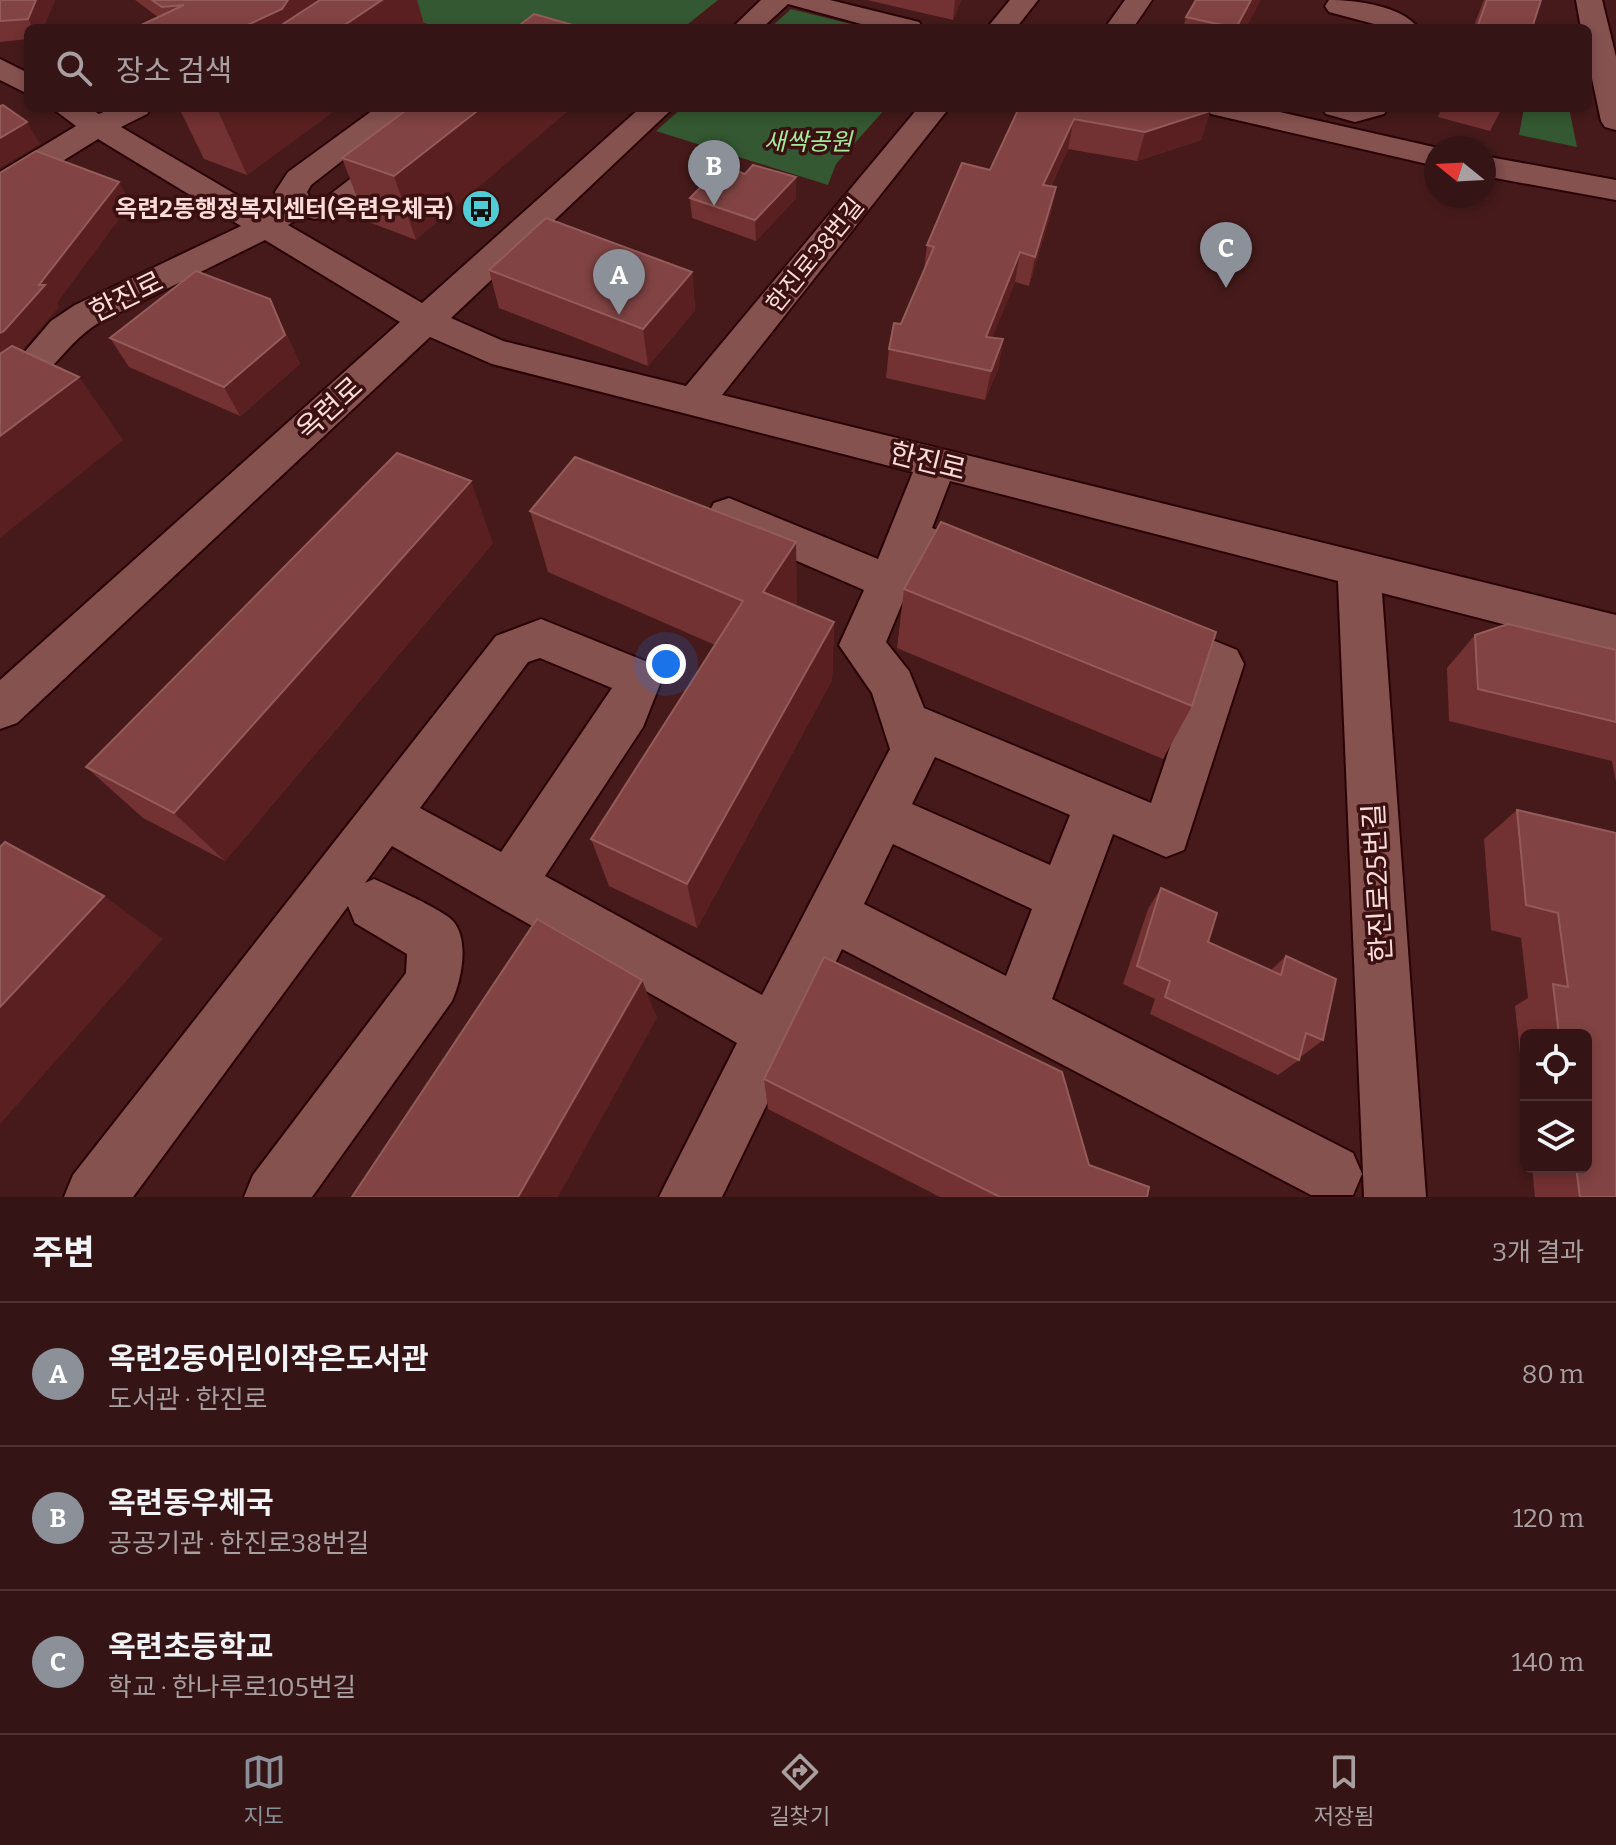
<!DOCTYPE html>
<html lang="ko">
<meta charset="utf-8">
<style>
body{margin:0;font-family:Bitter,"Noto Sans KR",serif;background:#3c1d1d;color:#f1f3f6}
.controls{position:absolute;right:24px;bottom:24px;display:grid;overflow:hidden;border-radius:12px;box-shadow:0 4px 12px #0003}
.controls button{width:72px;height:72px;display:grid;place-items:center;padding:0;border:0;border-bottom:2px solid #4e3334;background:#341414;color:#f1f3f6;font:40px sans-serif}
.compass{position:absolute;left:1424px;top:136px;width:72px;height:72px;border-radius:50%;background:#341414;box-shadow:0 4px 12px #0003;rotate:288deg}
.you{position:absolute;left:666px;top:664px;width:28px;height:28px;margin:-20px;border:6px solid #fff;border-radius:50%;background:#1a73e8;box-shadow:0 0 0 12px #1a73e833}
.badge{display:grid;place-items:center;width:52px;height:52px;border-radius:50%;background:#8c9099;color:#fff;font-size:26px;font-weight:700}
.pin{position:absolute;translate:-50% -66px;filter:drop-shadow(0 2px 4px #0008)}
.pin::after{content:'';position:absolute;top:42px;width:28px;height:24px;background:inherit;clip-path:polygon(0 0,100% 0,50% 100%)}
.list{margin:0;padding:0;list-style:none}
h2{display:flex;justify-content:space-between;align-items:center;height:104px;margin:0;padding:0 32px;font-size:34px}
h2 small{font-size:26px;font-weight:400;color:#a99ea0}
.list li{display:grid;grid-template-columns:52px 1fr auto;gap:24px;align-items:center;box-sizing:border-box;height:144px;padding:0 32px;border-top:2px solid #4e3334}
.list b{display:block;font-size:30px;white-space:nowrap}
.list p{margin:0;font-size:26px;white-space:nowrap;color:#a99ea0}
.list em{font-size:26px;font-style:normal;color:#a99ea0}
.icon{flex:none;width:44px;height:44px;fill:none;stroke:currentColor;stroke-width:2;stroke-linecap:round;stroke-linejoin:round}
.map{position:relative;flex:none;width:1616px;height:1197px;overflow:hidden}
.search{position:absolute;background:#341414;box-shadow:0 4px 12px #0003;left:24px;right:24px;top:24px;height:88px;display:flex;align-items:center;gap:20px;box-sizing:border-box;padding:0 28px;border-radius:12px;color:#a99ea0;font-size:30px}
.sheet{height:536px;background:#341414}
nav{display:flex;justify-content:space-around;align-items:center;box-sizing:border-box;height:112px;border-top:2px solid #4e3334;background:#341414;font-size:22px;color:#a99ea0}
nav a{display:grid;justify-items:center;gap:4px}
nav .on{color:#8c9099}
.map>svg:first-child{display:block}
.green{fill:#345831}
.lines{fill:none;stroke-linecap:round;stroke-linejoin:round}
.minor-casing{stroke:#2a0205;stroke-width:4}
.minor{fill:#855250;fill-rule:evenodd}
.wall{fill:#723132}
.shaded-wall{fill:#5a2021}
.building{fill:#814344;stroke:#945b5b;stroke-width:2}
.labels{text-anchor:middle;stroke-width:7;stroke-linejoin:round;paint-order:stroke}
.far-park-label{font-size:24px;font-style:italic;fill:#a2e99a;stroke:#3b1011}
.far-poi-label{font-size:24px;font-weight:bold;fill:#fadcda;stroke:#3b1011;text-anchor:end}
.far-street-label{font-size:24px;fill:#fadcda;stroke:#3b1011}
.street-label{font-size:28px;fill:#fadcda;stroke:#3b1011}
</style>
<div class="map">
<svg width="1616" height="1197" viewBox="0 0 1616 1197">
<rect width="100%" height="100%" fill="#461a1a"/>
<g class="green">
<polygon points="396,0 718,0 683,28 442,28 384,12"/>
<polygon points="791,9 867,28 770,28"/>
<polygon points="682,108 886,108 836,164 828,185 656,131"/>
<polygon points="1524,108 1569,108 1577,147 1519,135"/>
</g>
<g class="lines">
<g class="minor-casing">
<g id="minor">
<polygon points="761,0 830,0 919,22 923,28 876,28 788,4 762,28 732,28"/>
<polygon points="1010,0 1038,0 1016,28 987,28"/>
<polygon points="1125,0 1152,0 1133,28 1105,28"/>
<path d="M1329 0C1356 0 1402 6 1418 28H1389L1329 12 1325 6Z"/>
<polygon points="1576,0 1602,0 1616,57 1616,130 1605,127 1601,121 1588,60 1588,28 1581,28"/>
<polygon points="0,59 28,73 28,94 0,80"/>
<path d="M52 108H89L99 114 112 108H151L147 114 121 127 264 211 278 202 275 192 288 172 376 108H410L311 185 307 192 310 198 328 196 442 108H476L351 210 315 219 302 216 288 225 422 303 640 108H673L451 318 503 341 686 386 918 108H949L722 395 1616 615V653L1382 593 1426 1197H1364L1338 581 950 481 932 528 999 553 1006 565 999 577 984 582 934 562 916 570 886 642 909 671 924 708 1151 803 1195 673 1135 647 1128 634 1135 621 1151 615 1237 650 1244 664 1184 850 1166 857 1113 834 1052 999 1353 1153 1362 1174 1353 1195H1311L842 949 722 1197H659L737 1043 392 846 365 883 374 879C390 886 443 910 453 921 470 941 461 981 452 1001L312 1197H244L253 1175 406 973 407 954 355 923 348 906 133 1197H64L73 1175 496 636 541 619 655 665 662 679 643 727 545 876 762 995 890 749 872 693 839 645 864 590 714 525 708 514 714 503 729 498 878 559 913 472 492 364 430 337 17 723 0 729V680L400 322 265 240 100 322C56 349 58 381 0 391V365L22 355 51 321 75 305 241 226 98 139 11 193 0 196V172L76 126ZM540 658 612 688 501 852 420 808 528 662ZM935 757 1070 815 1050 865 912 804ZM893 844 1032 909 1006 976 864 904Z"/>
<polygon points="1207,108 1262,108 1438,148 1436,166 1211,114"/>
<polygon points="1322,108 1388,108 1384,114 1355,122 1326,114"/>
<polygon points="1484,156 1616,180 1616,200 1484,176"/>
</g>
</g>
<use href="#minor" class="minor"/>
</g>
<g class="wall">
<polygon points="0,0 55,0 43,28 28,28 28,39 0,42"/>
<polygon points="135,0 417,0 425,28 158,17"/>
<polygon points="867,0 961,0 953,20"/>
<polygon points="1484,0 1541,0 1532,28 1473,28"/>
<polygon points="1186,17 1246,28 1183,28"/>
<polygon points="179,108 338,108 247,175 204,159"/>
<polygon points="409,108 416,240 366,221 342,158"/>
<polygon points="1019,108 1210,111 1201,140 1137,161 1068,149 1051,186 1056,187 1050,216 1029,286 1015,282 992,338 1003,339 998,369 985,400 886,378 889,349 924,270 927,245 990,170"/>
<polygon points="1442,108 1502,108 1490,131 1438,117"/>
<polygon points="745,174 796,177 796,198 756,241 692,218 690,198"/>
<polygon points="489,270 692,272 695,310 648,366 499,308"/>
<polygon points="270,299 300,364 240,416 129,367 110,338"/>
<polygon points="530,511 797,602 795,606 834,622 832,680 697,928 609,886 591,839 715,645 548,572"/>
<polygon points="493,543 225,861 143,818 86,767"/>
<polygon points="904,589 1192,706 1163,759 897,648"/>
<polygon points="1475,635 1616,650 1616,782 1612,761 1449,721 1447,668"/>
<polygon points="1517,810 1616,833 1616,1197 1535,1197 1532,1167 1586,1167 1586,1035 1526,1035 1526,1111 1515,1006 1528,998 1521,938 1491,930 1484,839"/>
<polygon points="1161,888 1208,942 1271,970 1286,956 1323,1040 1302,1056 1300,1055 1299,1060 1278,1075 1150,1014 1155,999 1123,984 1148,909"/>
<polygon points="764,1079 1089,1165 1147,1197 940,1197 768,1109"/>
</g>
<g class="shaded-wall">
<polygon points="36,0 55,0 43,28 33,28 28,19"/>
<polygon points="288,0 335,0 289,28 241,28"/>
<polygon points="382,0 417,0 425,28 340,28"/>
<polygon points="955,0 961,0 953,20"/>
<polygon points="1251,0 1261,0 1246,28 1236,28"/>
<polygon points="222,108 338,108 247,175 218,111"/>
<polygon points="481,108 572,108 416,240 394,176"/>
<polygon points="1210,111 1201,140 1137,161 1145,132"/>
<polygon points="1074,119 1068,149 1037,215 1043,185"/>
<polygon points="27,122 40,144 0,168 0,138"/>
<polygon points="796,177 796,198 756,241 755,220"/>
<polygon points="119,182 131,203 57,303 59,307 20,353 0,363 0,333 39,285"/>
<polygon points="1056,187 1050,216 1029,286 1035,257"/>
<polygon points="1020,252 1015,282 981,366 986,337"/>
<polygon points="692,272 695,310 648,366 643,329"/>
<polygon points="270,299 300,364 240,416 224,387"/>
<polygon points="1003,339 998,369 985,400 991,371"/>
<polygon points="79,377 123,440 0,538 0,436"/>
<polygon points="471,481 493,543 225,861 174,813"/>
<polygon points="796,542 797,602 766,651 763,592"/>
<polygon points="834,622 832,680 697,928 687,884"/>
<polygon points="104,896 163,939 0,1124 0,1007"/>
<polygon points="642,980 657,1018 558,1197 518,1197"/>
</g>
<g class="building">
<polygon points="0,0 36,0 28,19 0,21"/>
<polygon points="152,0 288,0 282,9 241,28 135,28 184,5 162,7"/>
<polygon points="320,0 382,0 340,28 277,28"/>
<polygon points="1196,0 1251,0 1236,28 1186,17"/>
<polygon points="1487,0 1541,0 1532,28 1477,28"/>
<polygon points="534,14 583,28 516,28"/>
<polygon points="3,105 27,122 0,138 0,106"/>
<polygon points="409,108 481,108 394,176 342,158"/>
<polygon points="1019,108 1196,108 1210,111 1145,132 1074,119 1043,185 1056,187 1035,257 1020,252 986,337 1003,339 991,371 889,349 894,323 901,324 934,247 927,245 962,163 990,170"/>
<polygon points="36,151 119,182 39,285 45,285 4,331 0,333 0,173"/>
<polygon points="753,165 796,177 755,220 690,198 721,166 745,174"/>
<polygon points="546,218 692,272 643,329 489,270"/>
<polygon points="196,271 270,299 285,335 224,387 110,338"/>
<polygon points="12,346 79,377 0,436 0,354"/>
<polygon points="397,453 471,481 174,813 86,767"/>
<polygon points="575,457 796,542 763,592 834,622 687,884 591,839 743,601 530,511"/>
<polygon points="941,522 1216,632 1192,706 904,589"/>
<polygon points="1508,624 1616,650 1616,722 1478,689 1475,635"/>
<polygon points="1517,810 1616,833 1616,1197 1580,1197 1576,1167 1586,1167 1586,1035 1559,1035 1553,984 1568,987 1558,913 1526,905"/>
<polygon points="5,842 104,896 0,1007 0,847"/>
<polygon points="1161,888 1217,913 1208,942 1281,975 1286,956 1336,979 1323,1040 1306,1033 1299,1060 1165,997 1170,981 1137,966"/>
<polygon points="537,919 642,980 518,1197 352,1197"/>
<polygon points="824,957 1062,1072 1089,1165 1149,1187 1147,1197 1000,1197 764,1079"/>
</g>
<defs>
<g id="bus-disc" transform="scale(2)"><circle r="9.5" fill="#51ccd5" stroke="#3b1011"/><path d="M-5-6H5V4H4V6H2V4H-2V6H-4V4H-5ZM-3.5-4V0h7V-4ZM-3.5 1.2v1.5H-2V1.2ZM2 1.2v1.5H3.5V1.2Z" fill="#111"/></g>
</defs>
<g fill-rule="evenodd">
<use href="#bus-disc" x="481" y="209"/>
</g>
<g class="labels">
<g class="far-park-label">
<text x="808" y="150">새싹공원</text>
</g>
<g class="far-poi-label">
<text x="453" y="217">옥련2동행정복지센터(옥련우체국)</text>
</g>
<g class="far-street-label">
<text transform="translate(815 255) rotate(-51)" y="8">한진로38번길</text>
</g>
<g class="street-label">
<text transform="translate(126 296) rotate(-26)" y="10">한진로</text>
<text transform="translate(329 408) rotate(-42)" y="10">옥련로</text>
<text transform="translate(928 461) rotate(14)" y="10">한진로</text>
<text transform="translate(1377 883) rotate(-93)" y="10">한진로25번길</text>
</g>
</g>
</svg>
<div class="controls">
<button><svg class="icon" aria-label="locate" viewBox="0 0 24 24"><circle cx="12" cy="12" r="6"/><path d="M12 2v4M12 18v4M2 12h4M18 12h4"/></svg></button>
<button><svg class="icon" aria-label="layers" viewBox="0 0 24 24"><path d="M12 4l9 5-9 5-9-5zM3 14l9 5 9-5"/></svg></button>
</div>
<svg class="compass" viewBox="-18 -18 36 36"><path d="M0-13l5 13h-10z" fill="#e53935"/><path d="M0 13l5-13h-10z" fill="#a99ea0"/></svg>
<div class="you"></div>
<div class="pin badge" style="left:619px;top:315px">A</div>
<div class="pin badge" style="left:714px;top:206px">B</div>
<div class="pin badge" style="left:1226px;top:288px">C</div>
<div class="search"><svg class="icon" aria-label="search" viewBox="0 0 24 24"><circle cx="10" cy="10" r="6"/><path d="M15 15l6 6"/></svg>장소 검색</div>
</div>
<section class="sheet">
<h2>주변<small>3개 결과</small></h2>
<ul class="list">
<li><span class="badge">A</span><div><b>옥련2동어린이작은도서관</b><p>도서관 · 한진로</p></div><em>80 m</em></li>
<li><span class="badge">B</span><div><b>옥련동우체국</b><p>공공기관 · 한진로38번길</p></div><em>120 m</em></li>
<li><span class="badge">C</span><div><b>옥련초등학교</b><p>학교 · 한나루로105번길</p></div><em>140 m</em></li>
</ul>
</section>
<nav>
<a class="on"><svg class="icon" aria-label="map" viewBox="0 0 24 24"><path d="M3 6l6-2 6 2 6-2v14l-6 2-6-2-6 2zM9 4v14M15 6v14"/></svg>지도</a>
<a><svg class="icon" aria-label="directions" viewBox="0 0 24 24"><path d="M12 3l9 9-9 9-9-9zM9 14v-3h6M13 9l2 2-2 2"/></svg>길찾기</a>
<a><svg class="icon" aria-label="saved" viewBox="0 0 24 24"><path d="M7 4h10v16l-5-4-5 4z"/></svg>저장됨</a>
</nav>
